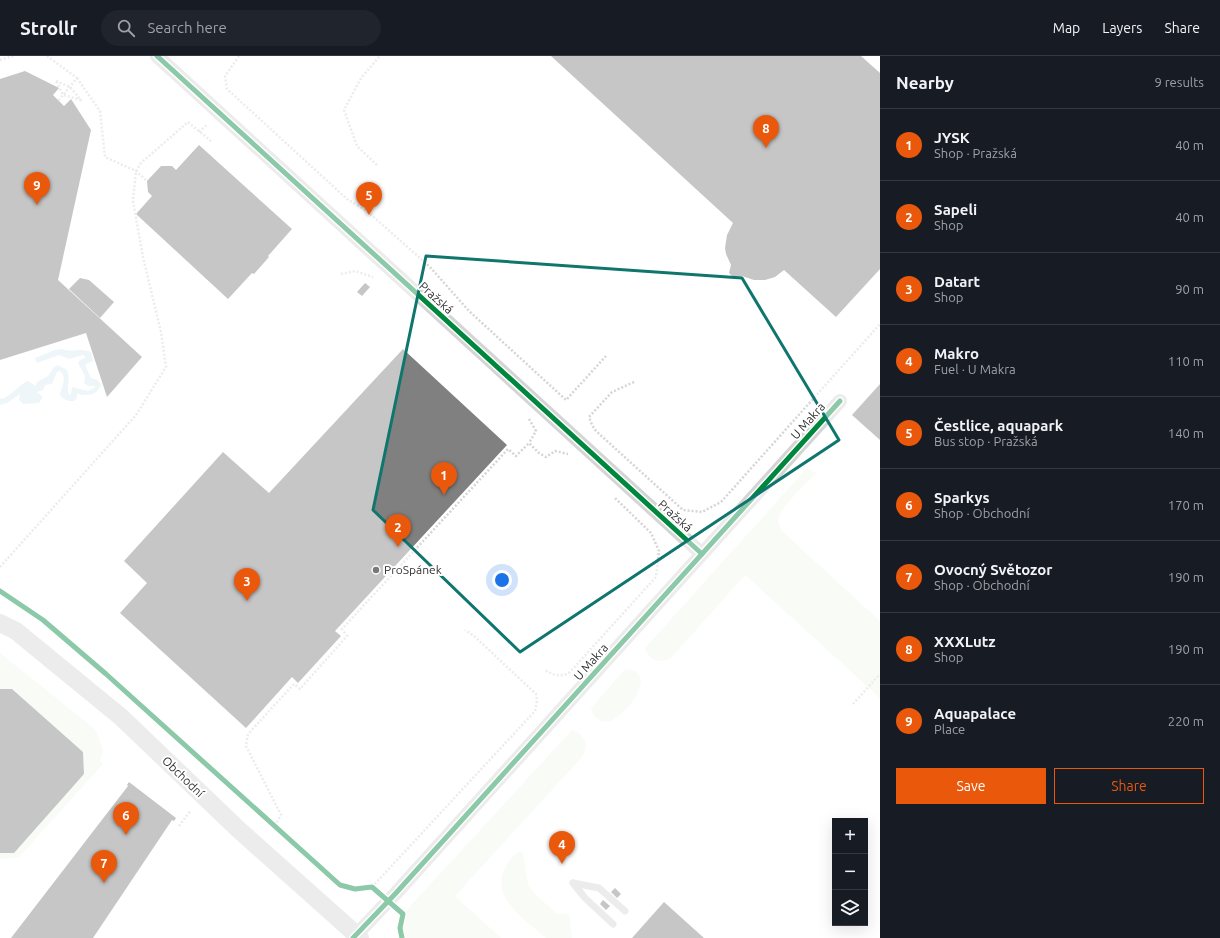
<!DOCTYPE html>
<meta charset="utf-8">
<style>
body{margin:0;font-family:Ubuntu,sans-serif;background:#20242c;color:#f1f3f6}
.controls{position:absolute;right:12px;bottom:12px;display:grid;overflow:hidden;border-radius:0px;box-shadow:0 4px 16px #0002}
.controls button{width:36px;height:36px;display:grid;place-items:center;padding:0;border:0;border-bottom:1px solid #363941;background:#171b24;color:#f1f3f6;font:20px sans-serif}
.you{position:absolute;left:502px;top:524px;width:14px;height:14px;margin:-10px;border:3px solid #fff;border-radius:50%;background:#1a73e8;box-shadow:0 0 0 6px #1a73e833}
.badge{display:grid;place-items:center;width:26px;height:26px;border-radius:50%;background:#ea580c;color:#fff;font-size:13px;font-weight:700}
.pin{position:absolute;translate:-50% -33px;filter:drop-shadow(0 1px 2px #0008)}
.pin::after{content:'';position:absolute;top:21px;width:14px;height:12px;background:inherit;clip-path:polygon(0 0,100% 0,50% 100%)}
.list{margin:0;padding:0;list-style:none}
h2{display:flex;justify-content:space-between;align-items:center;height:52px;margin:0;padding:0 16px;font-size:17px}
h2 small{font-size:13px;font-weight:400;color:#9ea1a6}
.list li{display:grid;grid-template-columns:26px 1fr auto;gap:12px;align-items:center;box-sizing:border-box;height:72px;padding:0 16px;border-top:1px solid #363941}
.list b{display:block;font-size:15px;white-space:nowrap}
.list p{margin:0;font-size:13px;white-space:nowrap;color:#9ea1a6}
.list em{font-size:13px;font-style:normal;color:#9ea1a6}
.actions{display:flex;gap:8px;padding:12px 16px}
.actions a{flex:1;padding:9px 0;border:1px solid #ea580c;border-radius:0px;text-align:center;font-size:14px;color:#ea580c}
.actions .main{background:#ea580c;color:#fff}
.icon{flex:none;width:22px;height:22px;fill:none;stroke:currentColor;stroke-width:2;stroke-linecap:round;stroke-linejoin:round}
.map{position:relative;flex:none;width:880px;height:882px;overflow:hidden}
header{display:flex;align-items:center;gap:24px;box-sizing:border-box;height:56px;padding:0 20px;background:#171b24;border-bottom:1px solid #363941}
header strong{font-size:19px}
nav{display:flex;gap:22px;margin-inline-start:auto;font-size:14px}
.search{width:280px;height:36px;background:#20242c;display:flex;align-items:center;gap:10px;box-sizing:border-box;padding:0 14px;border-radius:22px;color:#9ea1a6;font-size:15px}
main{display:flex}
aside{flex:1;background:#171b24}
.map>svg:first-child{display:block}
.green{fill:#f2f6ed}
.water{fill:#d9ebf4}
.building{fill:#808080}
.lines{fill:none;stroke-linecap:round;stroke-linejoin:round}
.path{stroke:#d5d5d5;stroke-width:2.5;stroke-dasharray:2 2;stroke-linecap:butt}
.service{stroke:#d5d5d5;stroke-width:7}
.minor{stroke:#d5d5d5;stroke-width:14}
.tertiary{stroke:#d5d5d5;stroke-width:18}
.cycleway-casing{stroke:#fff;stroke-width:8}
.cycleway{stroke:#00873e;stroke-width:5}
.marked{fill:none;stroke:#0f766e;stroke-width:3;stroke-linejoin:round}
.poi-dot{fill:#797979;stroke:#fff;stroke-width:1.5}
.labels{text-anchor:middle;stroke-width:4;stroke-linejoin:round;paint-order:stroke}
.street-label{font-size:12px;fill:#313131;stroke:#fff}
.poi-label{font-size:12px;fill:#313131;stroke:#fff;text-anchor:start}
</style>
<header>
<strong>Strollr</strong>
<div class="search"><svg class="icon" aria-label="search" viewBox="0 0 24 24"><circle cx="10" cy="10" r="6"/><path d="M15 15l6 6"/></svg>Search here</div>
<nav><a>Map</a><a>Layers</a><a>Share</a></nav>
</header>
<main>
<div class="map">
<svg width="880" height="882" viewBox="0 0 880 882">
<rect width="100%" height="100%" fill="#fff"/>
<g class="green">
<path d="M806 413H810L816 417C807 427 783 449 779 460 777 466 779 471 782 475L880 565V642L745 519 671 602C660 608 648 604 645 592Z"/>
<polygon points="0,597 96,674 103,695 100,706 103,708 19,801 0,803 0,797 14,796 84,718 83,696 12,633 0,633"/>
<path d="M625 613C629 613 633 614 637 617 651 630 624 657 613 664 603 668 593 663 591 652Z"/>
<path d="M572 674C586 679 589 688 582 701L455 840 501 882H405C399 870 404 858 411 849Z"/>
<path d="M521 795 523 797 528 829 534 837 557 858H569L572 882H546C527 865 488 841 506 810 509 805 515 797 521 795Z"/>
</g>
<path class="water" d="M62 293C75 297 79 291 91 296L93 305 86 308V311L91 322C95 323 99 324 101 329 96 340 88 340 77 338V342L74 345C68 346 64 344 60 339 61 331 68 322 60 315L57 316 52 328 45 329 43 334 37 336 43 341 39 347 23 348 19 344 20 338 7 347 0 349V342L2 343C12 340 19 328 28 325L36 330 37 326 48 320 54 311 58 309 67 314C71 324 66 331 69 339L71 338 72 331 88 335 94 332 95 330H88L84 327 85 320 78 307 80 304 85 302V300L83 299 69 303 59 299 37 307 35 302 55 294Z"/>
<g class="building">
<polygon points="551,0 861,0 880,17 880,213 836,261 784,214 775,221 765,224 754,224 742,220 738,222 732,220 729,217 731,209 726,198 725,192 727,179 733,167"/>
<polygon points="25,15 59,32 53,39 64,50 71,43 91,74 58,224 142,301 107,341 86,277 0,304 0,23"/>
<polygon points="199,89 292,173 268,200 269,201 254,218 252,217 228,243 136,158 152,140 148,136 147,125 161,110 172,110 176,114"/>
<polygon points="80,222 89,224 114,246 100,262 69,233"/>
<polygon points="365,227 370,231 362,240 357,236"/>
<polygon points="403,293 507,389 335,575 341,580 298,627 292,621 246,672 120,557 147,527 124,505 223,396 269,437"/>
<polygon points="880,328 880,384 852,359"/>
<polygon points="0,633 12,633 83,696 84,718 14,797 0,797"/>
<polygon points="129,726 176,762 174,765 172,764 93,882 11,882 128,730 127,729"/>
<polygon points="615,832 621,838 617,842 611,836"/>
<polygon points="603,844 610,850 606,854 600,848"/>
<polygon points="664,846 704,882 632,882"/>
</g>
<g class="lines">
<g class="path">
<polyline points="47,0 77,22 59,44"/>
<polyline points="239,0 225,20 227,33 347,143 368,156 430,211 469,255 566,344 606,300"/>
<polyline points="0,4 13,0"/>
<polyline points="77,22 100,55 105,101 136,115 147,125"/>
<polygon points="56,25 70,31 81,44 63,39"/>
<polyline points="199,76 208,68"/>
<polyline points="377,109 357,90 344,54 361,22 380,0"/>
<polyline points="341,218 355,215 373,221"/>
<polyline points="634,326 612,336 589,361 592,369 596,375 683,454 702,456 721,446 880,268"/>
<polyline points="529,363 536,375 529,387"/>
<polyline points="0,511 136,359 166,311 161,276 143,201 133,145 136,115 141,107 188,66 211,85"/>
<path d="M546 616 547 615C554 620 563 621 570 616L656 521 659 495 651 477 614 441"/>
<polyline points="853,648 880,618"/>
<polyline points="179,770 191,754"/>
<polyline points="275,770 281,759 246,690 248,678 294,628 300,633 347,580 342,573 508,393 516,400 529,387 539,397 546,401 555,395 568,398"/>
<polyline points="372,831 535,655 537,645 536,638 474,580 465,574"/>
</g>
<g class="service">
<polyline points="573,827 599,832 625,855"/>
<polyline points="573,827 585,842 613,868"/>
</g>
<g class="minor">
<polyline points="157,0 702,498"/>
<polyline points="353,882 396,837 840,345"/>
</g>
<polyline class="tertiary" points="0,567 16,575 121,661 238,773 360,882"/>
<g class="cycleway-casing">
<g id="cycleway">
<polyline points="157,0 702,498"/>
<polyline points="0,535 43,564 106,618 340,829 355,833 372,831 403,858 400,872 402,882"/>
<polyline points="353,882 396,837 840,345"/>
</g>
</g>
<use href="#cycleway" class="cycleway"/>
</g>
<path d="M0 0H880V882H0ZM426 200 742 222 839 384 520 596 373 454Z" fill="#fff" fill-opacity=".55" fill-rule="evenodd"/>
<path class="marked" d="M426 200 742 222 839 384 520 596 373 454Z"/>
<circle class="poi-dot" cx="376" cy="514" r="4"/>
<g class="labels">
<g class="street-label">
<text transform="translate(436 242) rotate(42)" y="4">Pražská</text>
<text transform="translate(808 365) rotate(-48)" y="4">U Makra</text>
<text transform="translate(675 460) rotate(42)" y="4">Pražská</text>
<text transform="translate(591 606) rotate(-48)" y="4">U Makra</text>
<text transform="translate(183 721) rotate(44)" y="4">Obchodní</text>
</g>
<g class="poi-label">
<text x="384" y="518">ProSpánek</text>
</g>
</g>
</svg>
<div class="controls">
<button>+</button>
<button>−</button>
<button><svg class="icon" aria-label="layers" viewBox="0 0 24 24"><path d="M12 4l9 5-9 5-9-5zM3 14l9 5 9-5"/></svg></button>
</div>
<div class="you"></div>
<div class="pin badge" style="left:444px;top:439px">1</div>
<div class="pin badge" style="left:398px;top:491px">2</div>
<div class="pin badge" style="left:247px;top:545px">3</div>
<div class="pin badge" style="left:562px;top:808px">4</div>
<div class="pin badge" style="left:369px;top:159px">5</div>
<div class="pin badge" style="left:126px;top:779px">6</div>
<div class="pin badge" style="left:104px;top:827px">7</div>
<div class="pin badge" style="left:766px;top:92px">8</div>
<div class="pin badge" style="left:37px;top:149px">9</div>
</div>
<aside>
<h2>Nearby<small>9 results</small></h2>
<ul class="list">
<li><span class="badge">1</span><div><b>JYSK</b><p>Shop · Pražská</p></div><em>40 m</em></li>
<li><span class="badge">2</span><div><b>Sapeli</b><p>Shop</p></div><em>40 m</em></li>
<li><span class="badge">3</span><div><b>Datart</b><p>Shop</p></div><em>90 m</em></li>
<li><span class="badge">4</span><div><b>Makro</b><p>Fuel · U Makra</p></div><em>110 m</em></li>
<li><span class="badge">5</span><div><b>Čestlice, aquapark</b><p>Bus stop · Pražská</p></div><em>140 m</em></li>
<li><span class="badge">6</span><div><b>Sparkys</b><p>Shop · Obchodní</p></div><em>170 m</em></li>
<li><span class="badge">7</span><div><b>Ovocný Světozor</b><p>Shop · Obchodní</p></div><em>190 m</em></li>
<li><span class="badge">8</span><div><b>XXXLutz</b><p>Shop</p></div><em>190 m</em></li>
<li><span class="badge">9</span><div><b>Aquapalace</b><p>Place</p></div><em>220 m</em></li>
</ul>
<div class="actions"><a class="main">Save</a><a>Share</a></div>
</aside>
</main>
